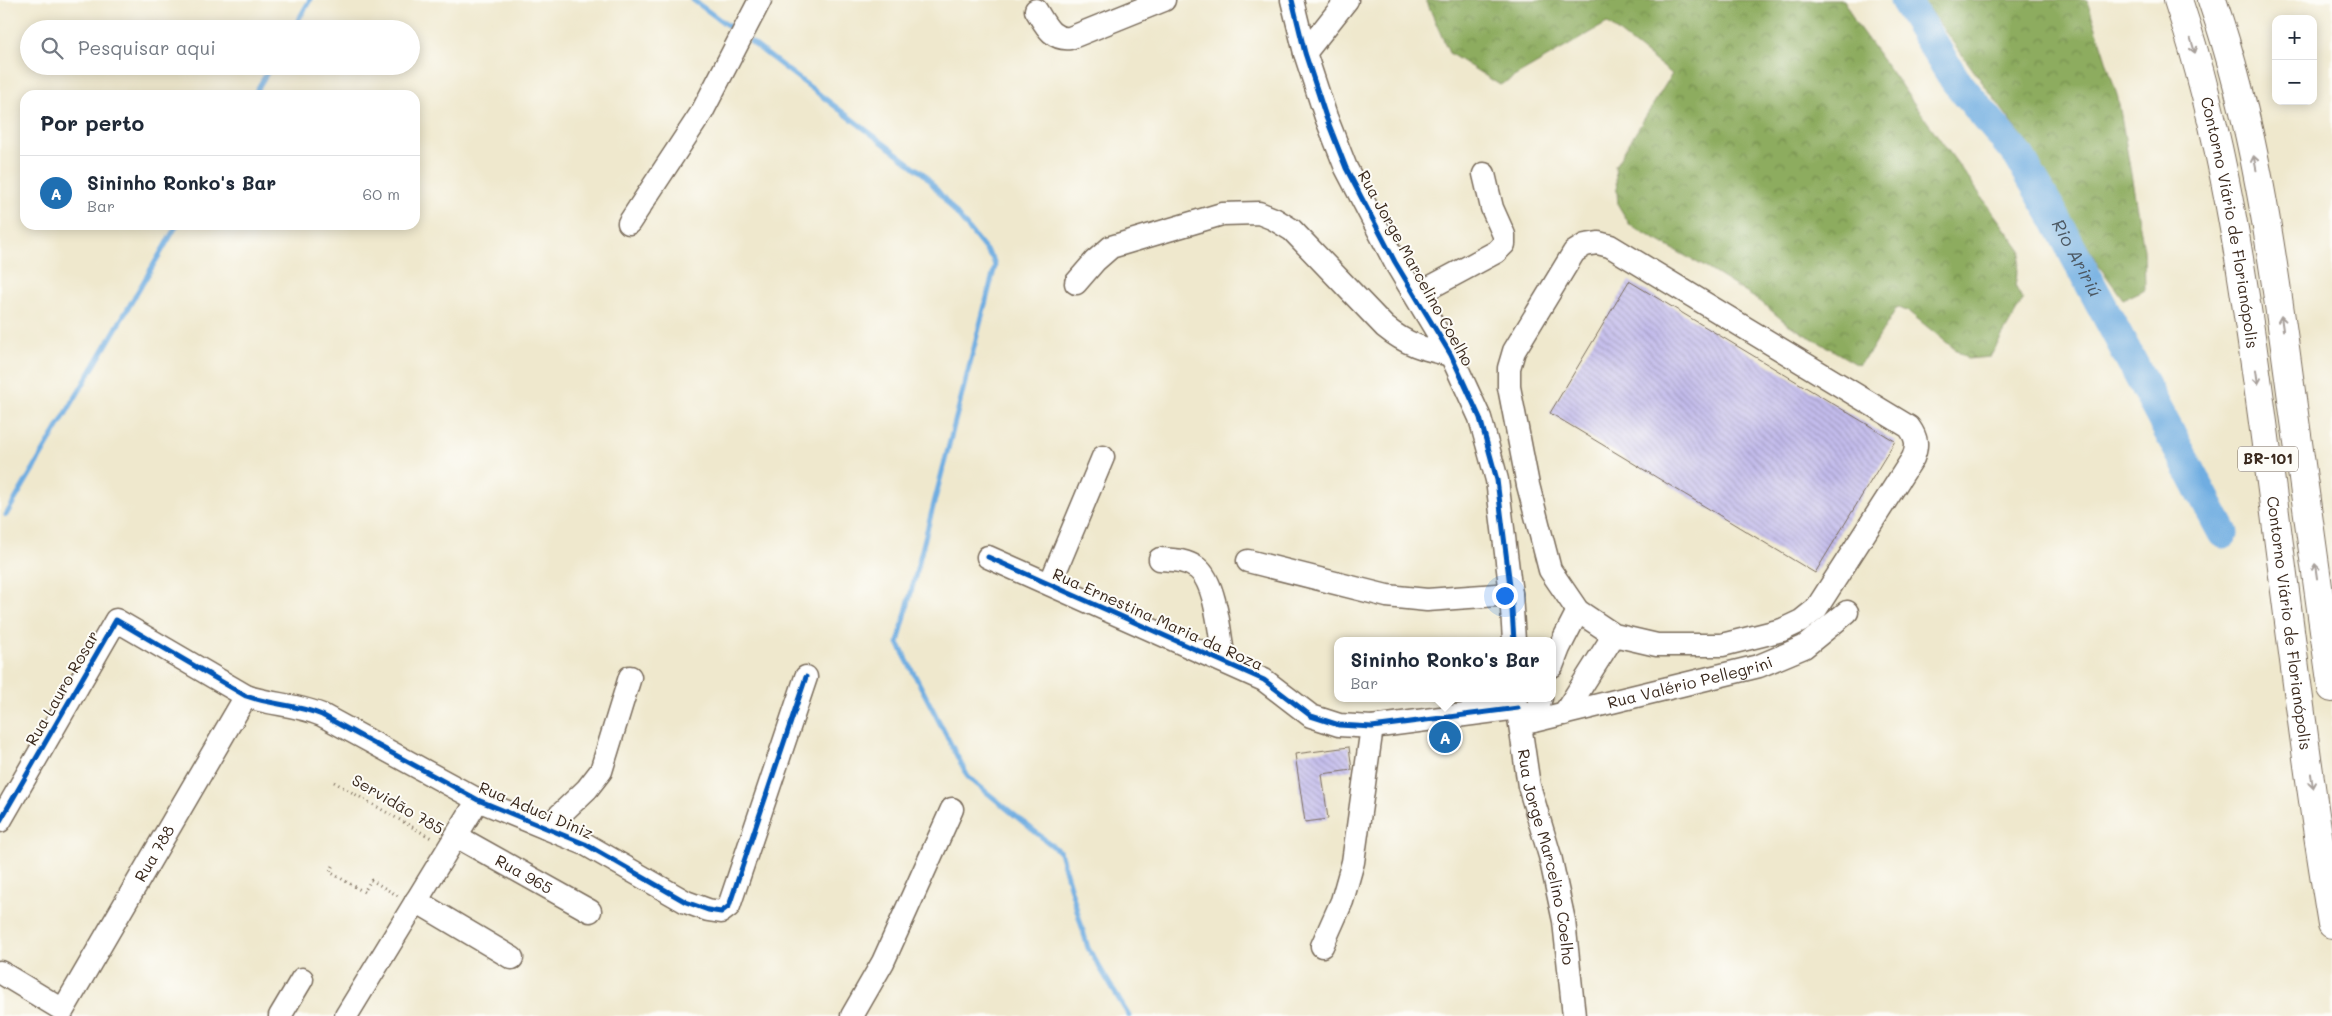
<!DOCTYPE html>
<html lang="pt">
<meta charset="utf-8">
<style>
body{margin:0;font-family:Mali,sans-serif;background:#f2f2f3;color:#1f2937}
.controls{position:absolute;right:15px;top:15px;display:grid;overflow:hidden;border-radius:10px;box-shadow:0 2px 12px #0003}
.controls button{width:45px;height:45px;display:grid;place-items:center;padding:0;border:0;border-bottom:1px solid #e0e1e3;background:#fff;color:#1f2937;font:25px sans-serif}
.you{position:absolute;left:1504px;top:595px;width:18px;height:18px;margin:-12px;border:4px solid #fff;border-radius:50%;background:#1a73e8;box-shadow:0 0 0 8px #1a73e833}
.badge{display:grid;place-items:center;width:32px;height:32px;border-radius:50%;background:#1f6fb2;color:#fff;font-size:16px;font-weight:700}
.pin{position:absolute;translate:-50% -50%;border:2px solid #fff;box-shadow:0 1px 5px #0006}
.popup{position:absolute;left:1334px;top:637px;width:222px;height:65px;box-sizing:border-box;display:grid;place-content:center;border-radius:10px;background:#fff;filter:drop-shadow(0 1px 4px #0005);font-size:16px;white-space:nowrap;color:#747a83}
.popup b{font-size:19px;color:#1f2937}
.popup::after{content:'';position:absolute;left:50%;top:100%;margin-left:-10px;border:10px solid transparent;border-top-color:#fff}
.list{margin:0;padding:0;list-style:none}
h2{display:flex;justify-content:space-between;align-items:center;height:65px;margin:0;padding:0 20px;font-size:21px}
h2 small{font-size:16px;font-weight:400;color:#747a83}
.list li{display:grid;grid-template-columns:32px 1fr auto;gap:15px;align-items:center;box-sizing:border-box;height:75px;padding:0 20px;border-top:1px solid #e0e1e3}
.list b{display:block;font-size:19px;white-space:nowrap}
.list p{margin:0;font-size:16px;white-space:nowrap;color:#747a83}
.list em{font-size:16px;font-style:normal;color:#747a83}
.icon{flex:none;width:28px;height:28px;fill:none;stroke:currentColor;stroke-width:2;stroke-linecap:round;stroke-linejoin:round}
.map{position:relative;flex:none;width:2332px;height:1016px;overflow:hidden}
.search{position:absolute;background:#fff;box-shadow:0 2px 12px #0003;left:20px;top:20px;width:400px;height:55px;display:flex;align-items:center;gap:12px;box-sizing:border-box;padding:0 18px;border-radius:28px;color:#747a83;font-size:19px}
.panel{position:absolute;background:#fff;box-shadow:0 2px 12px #0003;left:20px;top:90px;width:400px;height:140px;border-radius:15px}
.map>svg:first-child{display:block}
.forest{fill:url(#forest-crowns);stroke:#646b3e}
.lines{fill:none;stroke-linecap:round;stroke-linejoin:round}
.stream{stroke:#6fade1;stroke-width:5}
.river{stroke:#6fade1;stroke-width:31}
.building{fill:url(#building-back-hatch)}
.minor-casing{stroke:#7a6c5b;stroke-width:25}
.highway-casing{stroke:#7a6c5b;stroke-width:30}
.path{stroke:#7a6c5b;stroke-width:3;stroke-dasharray:1 4;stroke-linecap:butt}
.minor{stroke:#fff;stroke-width:22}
.highway{stroke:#fff;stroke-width:28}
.cycleway-casing{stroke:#fdfcf7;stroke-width:8}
.cycleway{stroke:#0057b8;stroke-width:5}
.oneway{stroke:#a79f9a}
.labels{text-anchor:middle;stroke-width:4;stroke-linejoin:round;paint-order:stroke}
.shield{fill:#fdfcf7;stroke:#75695f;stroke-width:1}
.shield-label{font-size:15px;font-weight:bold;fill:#3b2a1e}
.street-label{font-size:16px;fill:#3b2a1e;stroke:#fdfcf7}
.water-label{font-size:18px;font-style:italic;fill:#4d5862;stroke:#fdfcf7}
</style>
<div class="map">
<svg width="2332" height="1016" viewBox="0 0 2332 1016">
<defs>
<pattern id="forest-crowns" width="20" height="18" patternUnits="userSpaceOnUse" patternTransform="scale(1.25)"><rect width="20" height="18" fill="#8dac5f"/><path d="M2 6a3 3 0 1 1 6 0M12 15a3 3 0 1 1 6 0" fill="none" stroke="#748c4e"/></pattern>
<pattern id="building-back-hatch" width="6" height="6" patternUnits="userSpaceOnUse" patternTransform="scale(1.25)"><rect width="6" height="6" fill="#c3bcec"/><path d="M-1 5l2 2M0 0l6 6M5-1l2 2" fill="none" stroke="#a099bf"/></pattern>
</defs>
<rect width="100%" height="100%" fill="#fdfcf7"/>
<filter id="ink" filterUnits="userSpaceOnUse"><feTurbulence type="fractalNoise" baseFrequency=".02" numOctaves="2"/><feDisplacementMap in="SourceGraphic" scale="10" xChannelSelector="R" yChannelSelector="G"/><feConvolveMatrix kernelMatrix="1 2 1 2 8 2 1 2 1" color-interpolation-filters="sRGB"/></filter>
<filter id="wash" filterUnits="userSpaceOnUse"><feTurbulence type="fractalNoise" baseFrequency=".0096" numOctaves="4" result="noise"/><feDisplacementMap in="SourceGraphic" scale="20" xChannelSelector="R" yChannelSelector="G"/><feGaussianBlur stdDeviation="1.12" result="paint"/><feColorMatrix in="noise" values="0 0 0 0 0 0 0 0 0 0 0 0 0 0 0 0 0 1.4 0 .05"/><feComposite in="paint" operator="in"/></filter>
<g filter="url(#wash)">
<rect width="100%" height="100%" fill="#efe8cd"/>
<g class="forest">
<polygon points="1426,0 1844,0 1855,22 2021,251 2015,286 2023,300 1990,357 1967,359 1909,312 1897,307 1870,352 1858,365 1786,323 1761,302 1705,267 1630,225 1618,205 1615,166 1672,74 1607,23 1500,85 1449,53"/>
<polygon points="1922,0 2087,0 2118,98 2144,250 2145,289 2123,299 2099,266 2026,142"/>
</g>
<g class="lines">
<g class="stream">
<polyline points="693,0 731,28"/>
<polyline points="293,29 310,0"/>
<polyline points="751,42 925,175 993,259 995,266 898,643 968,777 1060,852 1088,948 1129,1016"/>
<polyline points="254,95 271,66"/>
<polyline points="6,515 177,225"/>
</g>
<path class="river" id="s1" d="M1905 0 1955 80 2018 155 2054 216 2223 533"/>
</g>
<g id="blocks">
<g class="building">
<polygon points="1629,281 1895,441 1815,573 1550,413"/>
<polygon points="1456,729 1459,745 1435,749 1432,732"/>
<polygon points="1349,747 1352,770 1322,774 1328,819 1305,822 1295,754"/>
</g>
</g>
</g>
<g filter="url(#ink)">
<use href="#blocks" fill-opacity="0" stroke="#7a6c5b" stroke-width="1"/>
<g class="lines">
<g class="minor-casing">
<g id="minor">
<polyline points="1292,0 1305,53 1326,117 1346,168 1395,262 1451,355 1480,418 1497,480 1511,594 1514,641"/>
<path d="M1036 10C1045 24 1051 40 1070 38L1164 0"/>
<polyline points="1305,53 1347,0"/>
<polyline points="629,223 702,112 760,0"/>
<path d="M1598 243 1610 246 1909 427C1917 438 1918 445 1913 458L1816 609 1801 621 1782 630 1722 645H1657L1614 635 1578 611 1550 570 1528 485 1509 387V368L1514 351 1574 252 1585 245Z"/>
<path d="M1076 283 1095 261 1111 247 1222 214 1259 213 1274 219 1292 230 1385 327C1407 345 1424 349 1451 355"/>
<polyline points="1416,295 1496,252 1504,244 1504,235 1492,208 1484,174"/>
<polyline points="988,557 1264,680 1311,716 1339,725 1372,727 1518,708"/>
<path d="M1160 559C1173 560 1186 560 1197 568 1217 583 1220 638 1224 661"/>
<polyline points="1248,561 1387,596 1427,600 1511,594"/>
<polyline points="1050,584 1103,457"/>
<polyline points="1552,666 1559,648 1578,611"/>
<path id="s2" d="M1518 711 1529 786 1550 856 1564 921 1574 1016"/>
<polyline points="1564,714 1614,635"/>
<polyline points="1533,721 1541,698"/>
<path id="s3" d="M1521 724 1759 666 1804 647 1847 612"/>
<path d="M0 821 116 620 246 696C271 705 296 704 322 715L478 800 585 844 686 902 708 910 721 912 729 906 806 677"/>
<polyline points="546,828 587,789 601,771 630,677"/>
<path id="s4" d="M456 836 590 911"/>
<polyline points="416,901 512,958"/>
<polyline points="1322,946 1342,901 1353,862 1372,727"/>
<path id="s5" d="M0 972 63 1010 246 696"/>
<polyline points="280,1016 302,979"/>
<polyline points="346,1016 478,800"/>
<polyline points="852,1016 883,962 952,809"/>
</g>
</g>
<g class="highway-casing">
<g id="highway">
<path id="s6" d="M2178 0C2223 135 2243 274 2262 415 2285 584 2304 755 2332 924"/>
<path d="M2212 0C2254 122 2272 250 2289 377 2303 481 2318 585 2332 688"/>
</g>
</g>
<g class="path">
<polyline points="334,782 433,839"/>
<polyline points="333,866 330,872 364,892 371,880 398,896"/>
</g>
<use href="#minor" class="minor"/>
<use href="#highway" class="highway"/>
<g class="cycleway-casing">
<g id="cycleway">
<polyline points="1292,0 1305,53 1326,117 1346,168 1395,262 1451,355 1480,418 1497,480 1511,594 1514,641"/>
<polyline points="988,557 1264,680 1311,716 1339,725 1372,727 1518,708"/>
<path d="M0 821 116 620 246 696C271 705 296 704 322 715L478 800 585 844 686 902 708 910 721 912 729 906 806 677"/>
</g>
</g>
<use href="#cycleway" class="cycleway"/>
</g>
<defs><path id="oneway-shaft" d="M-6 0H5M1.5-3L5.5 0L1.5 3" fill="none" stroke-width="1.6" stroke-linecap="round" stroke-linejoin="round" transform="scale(1.25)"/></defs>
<g class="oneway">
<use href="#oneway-shaft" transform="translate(2193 46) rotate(73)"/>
<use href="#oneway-shaft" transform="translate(2255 163) rotate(-101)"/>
<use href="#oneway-shaft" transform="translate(2282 323) rotate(-98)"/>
<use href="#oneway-shaft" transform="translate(2257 377) rotate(82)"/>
<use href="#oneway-shaft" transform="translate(2316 571) rotate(-98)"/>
<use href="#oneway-shaft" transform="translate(2312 781) rotate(82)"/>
</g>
</g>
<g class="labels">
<rect class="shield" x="2238" y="446.5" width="60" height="25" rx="4"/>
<g class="shield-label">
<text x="2268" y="464">BR-101</text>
</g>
<g class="street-label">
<text dy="6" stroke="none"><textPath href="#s6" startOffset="229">Contorno Viário de Florianópolis</textPath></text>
<text transform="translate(1416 268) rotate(61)" y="6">Rua Jorge Marcelino Coelho</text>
<text transform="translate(1158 619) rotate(24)" y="6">Rua Ernestina Maria da Roza</text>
<text dy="6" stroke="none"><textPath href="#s6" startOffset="634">Contorno Viário de Florianópolis</textPath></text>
<text dy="6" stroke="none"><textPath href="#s3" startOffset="174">Rua Valério Pellegrini</textPath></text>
<text transform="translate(62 688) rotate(-60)" y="6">Rua Lauro Rosar</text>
<text transform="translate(398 804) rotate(30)" y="6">Servidão 785</text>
<text transform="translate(536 810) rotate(23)" y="6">Rua Aduci Diniz</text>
<text dy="6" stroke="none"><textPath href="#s5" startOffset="255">Rua 788</textPath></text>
<text dy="6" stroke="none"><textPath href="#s2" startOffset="149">Rua Jorge Marcelino Coelho</textPath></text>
<text dy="6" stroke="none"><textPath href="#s4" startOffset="78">Rua 965</textPath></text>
</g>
<g class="water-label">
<text dy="6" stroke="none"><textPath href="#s1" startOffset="311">Rio Aririú</textPath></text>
</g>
</g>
</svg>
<div class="controls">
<button>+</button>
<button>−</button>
</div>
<div class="you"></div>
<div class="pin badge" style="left:1445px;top:737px">A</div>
<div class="popup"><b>Sininho Ronko's Bar</b>Bar</div>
<div class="search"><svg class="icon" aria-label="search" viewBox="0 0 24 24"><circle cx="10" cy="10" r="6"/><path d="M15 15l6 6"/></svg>Pesquisar aqui</div>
<section class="panel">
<h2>Por perto<small></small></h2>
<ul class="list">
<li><span class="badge">A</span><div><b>Sininho Ronko's Bar</b><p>Bar</p></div><em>60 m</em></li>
</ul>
</section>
</div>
